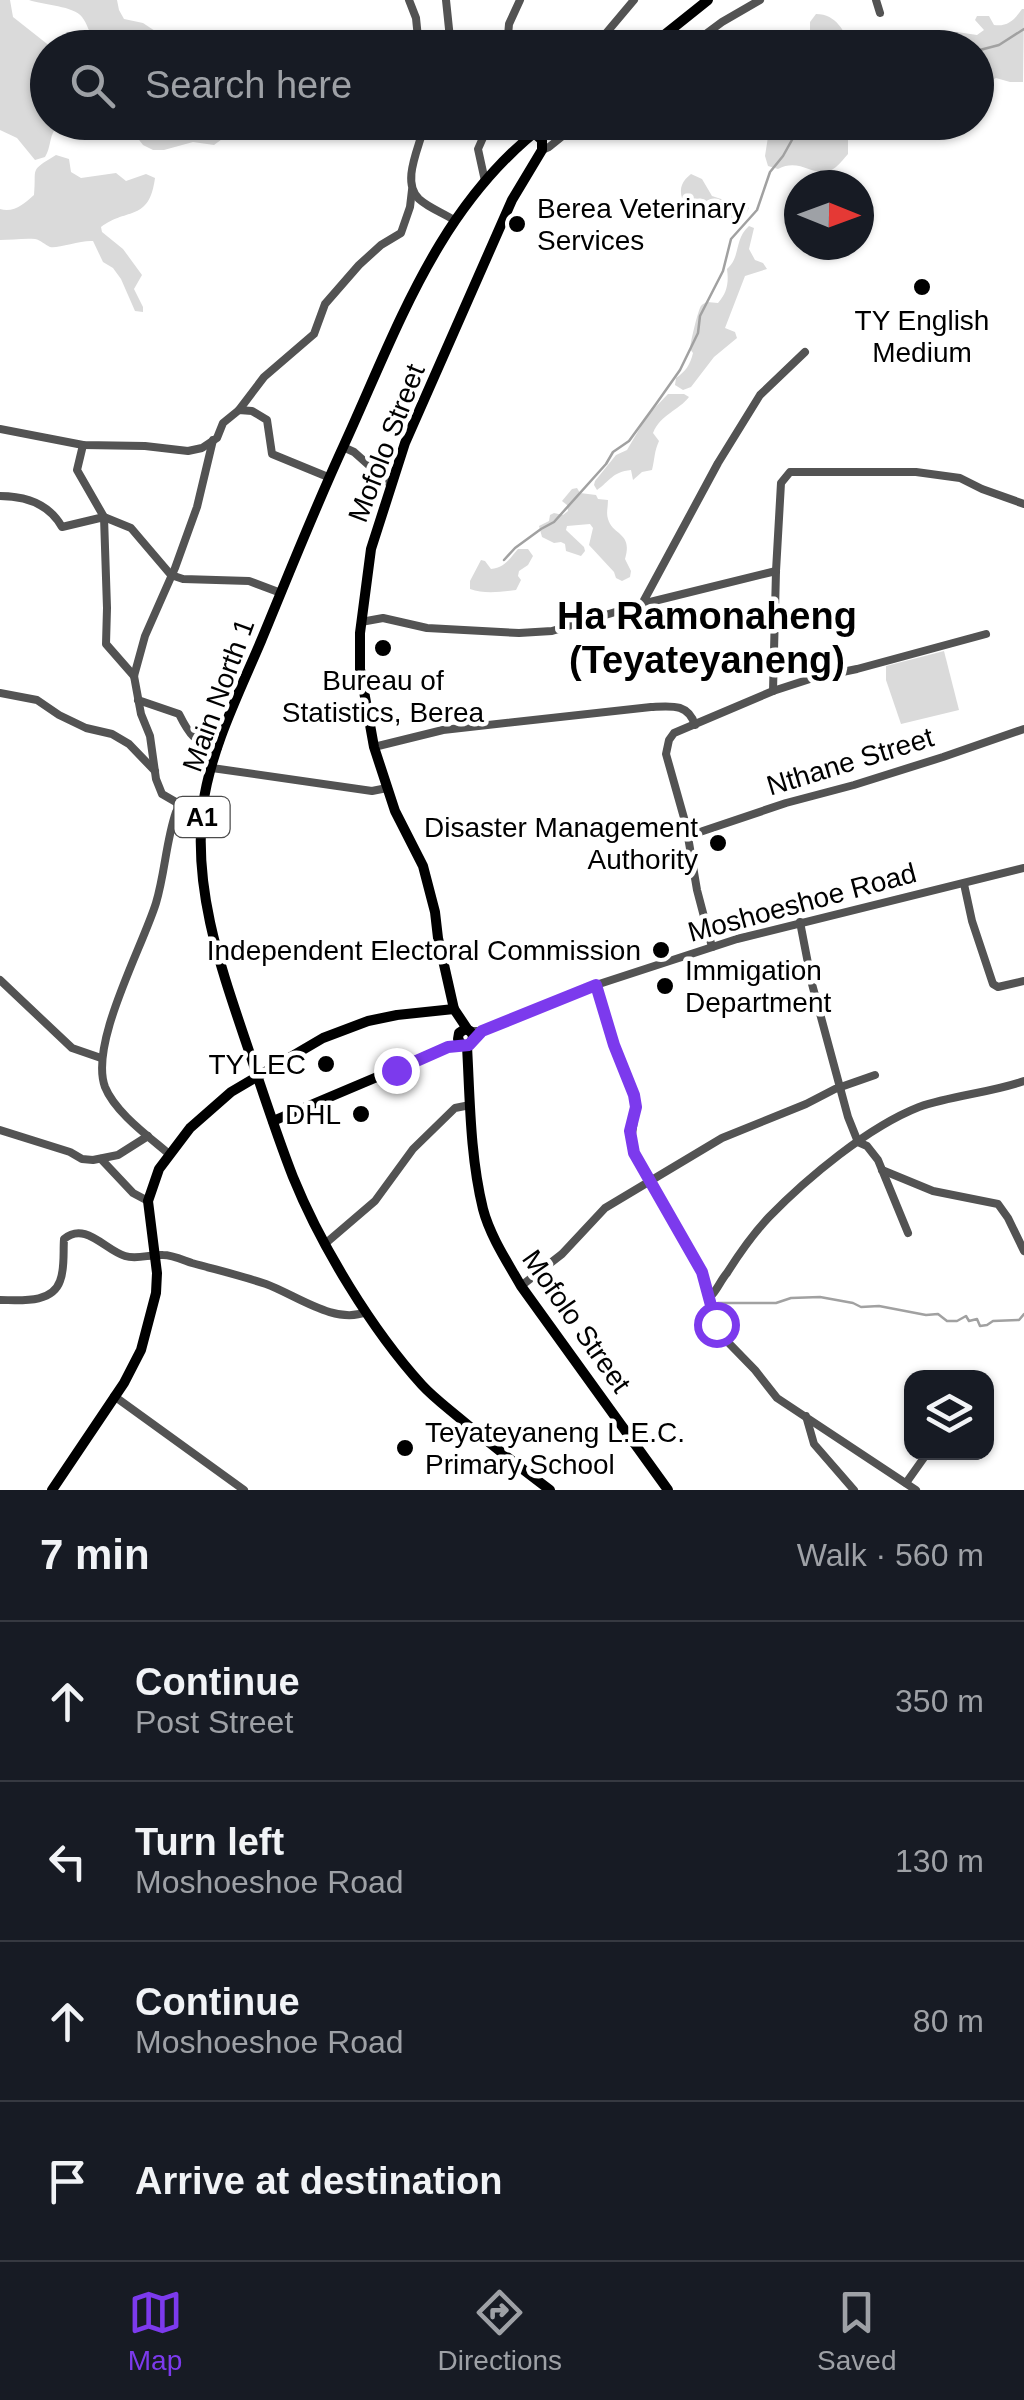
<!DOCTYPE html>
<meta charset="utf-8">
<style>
body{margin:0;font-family:Arial,sans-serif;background:#20242c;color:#f1f3f6}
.controls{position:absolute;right:30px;bottom:30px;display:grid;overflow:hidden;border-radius:20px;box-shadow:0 2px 8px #0004}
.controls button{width:90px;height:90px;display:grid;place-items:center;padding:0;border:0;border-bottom:2px solid #363941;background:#171b24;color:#f1f3f6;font:50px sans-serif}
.compass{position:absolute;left:784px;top:170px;width:90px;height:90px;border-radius:50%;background:#171b24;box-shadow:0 2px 8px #0004;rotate:91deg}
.stop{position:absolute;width:30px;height:30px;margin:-22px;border:8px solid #7c3aed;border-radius:50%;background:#fff}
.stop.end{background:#7c3aed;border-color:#fff;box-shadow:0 2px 10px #0008}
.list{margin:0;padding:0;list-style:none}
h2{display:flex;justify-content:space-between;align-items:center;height:130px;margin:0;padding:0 40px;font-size:42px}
h2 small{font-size:32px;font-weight:400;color:#9ea1a6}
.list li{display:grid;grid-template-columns:65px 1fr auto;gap:30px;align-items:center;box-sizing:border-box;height:160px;padding:0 40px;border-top:2px solid #363941}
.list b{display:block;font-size:38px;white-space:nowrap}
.list p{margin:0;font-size:32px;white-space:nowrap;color:#9ea1a6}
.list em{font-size:32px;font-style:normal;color:#9ea1a6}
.icon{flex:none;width:55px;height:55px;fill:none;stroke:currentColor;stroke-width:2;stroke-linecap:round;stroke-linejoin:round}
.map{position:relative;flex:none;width:1024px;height:1490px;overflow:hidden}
.search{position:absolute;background:#171b24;box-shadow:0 2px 8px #0004;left:30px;right:30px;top:30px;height:110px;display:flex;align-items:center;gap:25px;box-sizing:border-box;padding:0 35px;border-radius:55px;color:#9ea1a6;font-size:38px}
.sheet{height:770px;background:#171b24}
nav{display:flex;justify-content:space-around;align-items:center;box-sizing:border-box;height:140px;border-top:2px solid #363941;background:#171b24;font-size:28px;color:#9ea1a6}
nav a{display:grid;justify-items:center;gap:5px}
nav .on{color:#7c3aed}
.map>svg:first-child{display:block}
.green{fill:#dadada}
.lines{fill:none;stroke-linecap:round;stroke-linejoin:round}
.stream{stroke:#a1a1a1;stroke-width:2.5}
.minor{stroke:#535353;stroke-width:8}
.major{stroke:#000;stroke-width:10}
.route{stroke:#7c3aed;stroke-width:12}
.poi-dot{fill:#000;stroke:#fff;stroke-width:4}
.labels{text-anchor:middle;stroke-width:9;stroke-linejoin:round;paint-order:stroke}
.shield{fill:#fff;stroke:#4c4c4c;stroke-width:2.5}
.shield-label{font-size:25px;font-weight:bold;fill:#000}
.poi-label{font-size:28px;fill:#000;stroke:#fff;text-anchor:end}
.street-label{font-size:28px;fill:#000;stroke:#fff}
.district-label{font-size:38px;font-weight:bold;fill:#000;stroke:#fff}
</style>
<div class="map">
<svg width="1024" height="1490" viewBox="0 0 1024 1490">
<rect width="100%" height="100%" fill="#fff"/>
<g class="green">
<path d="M0 0H10L13 17 51 47 48 48V122L82 123 55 129C49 138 51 147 45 157L35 160 17 138 0 130Z"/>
<path d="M29 0H117L119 10 124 19 143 23 155 31 167 34 186 45 214 47H124V43L113 35 104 41 93 39C89 32 87 23 82 17 74 6 44 5 29 0Z"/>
<path d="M1022 9H1024L1023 82H1010L996 78 977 88 976 48 949 47V43L957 32 977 35 984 30 975 20 977 16H989L994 25C1008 27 1015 19 1022 9Z"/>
<path d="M816 14C837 14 844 32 852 47H795L810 38V22Z"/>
<path d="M762 122 852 123 848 133V154C844 158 841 163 836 167 816 183 803 156 778 169L768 166 765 156 768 137Z"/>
<polygon points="115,123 261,123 246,129 233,131 214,145 193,142 164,150 153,150 143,145 129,127"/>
<path d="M56 155 69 159 71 172 81 178 116 173 126 181 146 174 155 178C149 222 128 207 101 227L102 232 123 249 142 275 134 289 143 307V312L135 311 121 279 113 268 103 262 93 241C80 240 57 249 50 247 45 245 41 240 35 239 24 238 11 240 0 240V209C14 213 24 204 34 195 37 167 28 172 56 155Z"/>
<path d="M691 174 702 179 712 196 724 200 729 205 736 206 741 199 745 200 749 208C736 235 723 212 708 205 699 201 691 202 682 198 679 188 682 181 691 174Z"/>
<path d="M749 226 754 228 749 249 755 260 763 263 767 269 745 276 725 328 735 332 737 338 714 357 691 387 683 390 675 385 676 378C686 371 690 365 693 353L690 349C690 344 698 310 701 306 702 304 705 303 707 302L718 303C727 293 729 283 727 269 741 257 734 239 749 226Z"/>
<path d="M668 394H684L689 397C678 411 661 414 653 433L659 441C654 452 655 458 652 470L642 472 633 480 631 470C612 472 610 481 597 490L594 485 595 481 616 455 627 450 647 416Z"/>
<path d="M577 488 580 493 596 495 598 499 608 500C608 507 606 513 608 519 613 536 633 532 625 559L631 571 630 577 622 581 616 578 614 572 589 545 593 528 590 524 567 526 566 530 584 547 585 551 581 556 566 551 565 544 561 542 554 543 542 537 539 526 549 521 550 515 554 513 563 515 568 511 567 505 562 501 572 489Z"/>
<path d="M518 549H528L533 556 528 565 519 571 518 576 521 580 516 590C500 592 484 594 470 589V581L481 560 485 561 491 569C505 568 510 558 518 549Z"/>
<polygon points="944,651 959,710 901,724 886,680 886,666"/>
</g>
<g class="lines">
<g class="stream">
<polyline points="976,51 999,45 1024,29"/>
<polyline points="504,560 515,548 541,529 554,522 606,464 613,452 629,441 656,404 680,370 698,333 700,316 723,271 731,239 757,210 770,172 783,156 802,122"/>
<polyline points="718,1303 776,1303 791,1298 820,1297 853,1303 861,1307 879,1306 926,1315 938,1314 947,1321 957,1321 966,1316 969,1321 977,1319 980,1326 987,1325 993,1321 1019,1320 1024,1314"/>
</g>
<g class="minor">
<polyline points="409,0 416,18 419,48"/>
<polyline points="446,0 451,48"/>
<polyline points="876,0 880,13"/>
<polyline points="507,48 509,24 520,0"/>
<polyline points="598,48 602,38 634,0"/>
<polyline points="687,48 722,22 760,0"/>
<path d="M425 122C421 145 400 181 419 199 429 208 443 213 454 220"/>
<polyline points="542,150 549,147 580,122"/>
<polyline points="485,181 478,149 490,122"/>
<polyline points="239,410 264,377 314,334 325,304 359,265 381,245 401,233 410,207 412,190"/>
<polyline points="0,429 83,445 145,446 188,451 202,448 217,438 223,423 239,410 252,411 267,420 272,454 328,477"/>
<polyline points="83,445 77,470 104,517 131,528 171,575 183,579 249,581 281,593"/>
<polyline points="343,447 354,452 390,484"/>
<path d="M0 496C25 496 49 504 62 527L104 517 107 608 106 644 134 676"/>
<polyline points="642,604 718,463 760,395 805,352"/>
<polyline points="361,622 383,618 427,628 519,633 552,631 642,604 776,571"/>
<polyline points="773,691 776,571 781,483 790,472 916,472 960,478 982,489 1024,504"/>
<polyline points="0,693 37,700 59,715 86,728 112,734 129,744 155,771"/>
<path d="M138 700 179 714C190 736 193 740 218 748"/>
<path d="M374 747 443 730 651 707C671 706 688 703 695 725"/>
<polyline points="212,768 372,791 387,788"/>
<polyline points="181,805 162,794 156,779 150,736 141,714 134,676 145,636 175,568 197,507 213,440"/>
<polyline points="688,836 786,803 854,785 943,757 1024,729"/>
<polyline points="964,884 972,921 993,984 998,987 1024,981"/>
<polyline points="800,922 812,984 848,1117 858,1142 867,1146 878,1160 908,1233"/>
<polyline points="712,947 697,890 686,825 666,754 669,740 674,733 773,691 813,678 857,669 986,634"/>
<polyline points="0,980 72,1048 101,1058"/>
<polyline points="596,985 614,1045 634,1095 636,1107 631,1141 634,1153 702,1273 718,1332 755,1370 777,1398 916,1490"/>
<polyline points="470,1031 482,1031 596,985 737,939 1024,868"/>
<polyline points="0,1130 70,1152 82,1159 93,1160 118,1155 148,1136"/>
<path d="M169 1154C148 1136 115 1112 105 1087 89 1044 142 948 156 903 165 873 166 841 176 812L181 805 204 801"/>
<polyline points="101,1159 133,1193 148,1201"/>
<polyline points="882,1170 933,1191 998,1204 1008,1218 1024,1251"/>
<polyline points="326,1243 375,1201 413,1149 455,1108 470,1105"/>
<polyline points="521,1286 562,1254 605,1208 722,1138 806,1104 835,1089 875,1075"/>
<path d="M709 1298C717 1291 720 1281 727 1273 739 1254 754 1233 769 1217 807 1178 868 1127 919 1107 953 1095 990 1093 1024 1081"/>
<path d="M0 1300C20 1300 52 1304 60 1281 65 1269 63 1252 64 1239 85 1221 105 1250 125 1256 137 1260 150 1254 163 1255 172 1255 183 1260 192 1263 217 1270 242 1276 266 1284 296 1295 335 1325 366 1312"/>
<polyline points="114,1396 244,1490"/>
<polyline points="806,1416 814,1444 854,1490"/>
<polyline points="906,1483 928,1452"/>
</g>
<g class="major">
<polyline points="648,48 708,0"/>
<path d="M548 122C439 203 398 327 344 445 314 510 288 576 261 641 239 693 211 748 203 805 192 890 222 971 249 1051 263 1093 277 1136 293 1177 321 1246 372 1330 422 1385 432 1396 445 1406 457 1416 488 1442 518 1466 550 1490"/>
<polyline points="468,1030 454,1009 438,938 435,912 423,866 395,811 374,747 360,669 360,633 371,549 405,443 512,200 542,150 542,140 534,133"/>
<path d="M467 1046C470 1100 470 1156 483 1209 490 1236 508 1263 521 1286L668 1490"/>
<polyline points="273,1121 448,1047 469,1045 474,1037 470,1031 465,1029 459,1033 458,1039 462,1045"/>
<polyline points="52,1490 124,1383 141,1350 156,1293 157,1273 148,1201 159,1169 190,1128 231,1092 323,1038 368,1021 397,1015 454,1009"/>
</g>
</g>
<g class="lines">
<polyline class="route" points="396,1070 448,1047 469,1045 482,1031 596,985 614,1045 634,1095 636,1107 630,1131 634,1153 702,1272 716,1324"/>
</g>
<g class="poi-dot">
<circle cx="517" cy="224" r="10"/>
<circle cx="922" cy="287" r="10"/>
<circle cx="383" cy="648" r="10"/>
<circle cx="718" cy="843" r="10"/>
<circle cx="661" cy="950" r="10"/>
<circle cx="665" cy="986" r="10"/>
<circle cx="326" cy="1064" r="10"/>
<circle cx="361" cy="1114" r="10"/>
<circle cx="405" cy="1448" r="10"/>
</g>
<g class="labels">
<rect class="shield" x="174.5" y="797" width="55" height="40" rx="8"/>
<g class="shield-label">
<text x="202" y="826">A1</text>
</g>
<g class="poi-label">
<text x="537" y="218" text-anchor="start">Berea Veterinary<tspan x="537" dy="32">Services</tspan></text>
<text x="922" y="330" text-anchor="middle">TY English<tspan x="922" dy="32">Medium</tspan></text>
<text x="383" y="690" text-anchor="middle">Bureau of<tspan x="383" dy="32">Statistics, Berea</tspan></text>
<text x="698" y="837">Disaster Management<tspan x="698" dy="32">Authority</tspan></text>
<text x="641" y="960">Independent Electoral Commission</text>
<text x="685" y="980" text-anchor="start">Immigation<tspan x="685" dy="32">Department</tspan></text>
<text x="306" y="1074">TY LEC</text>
<text x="341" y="1124">DHL</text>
<text x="425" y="1442" text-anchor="start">Teyateyaneng L.E.C.<tspan x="425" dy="32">Primary School</tspan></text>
</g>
<g class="street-label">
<text transform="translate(386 443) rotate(-69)" y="10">Mofolo Street</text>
<text transform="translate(218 695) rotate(-70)" y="10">Main North 1</text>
<text transform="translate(850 761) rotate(-17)" y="10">Nthane Street</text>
<text transform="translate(802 902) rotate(-15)" y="10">Moshoeshoe Road</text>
<text transform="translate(577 1321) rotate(55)" y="10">Mofolo Street</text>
</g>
<g class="district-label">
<text x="707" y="629">Ha Ramonaheng<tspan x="707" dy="44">(Teyateyaneng)</tspan></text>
</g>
</g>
</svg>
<div class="controls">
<button><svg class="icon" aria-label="layers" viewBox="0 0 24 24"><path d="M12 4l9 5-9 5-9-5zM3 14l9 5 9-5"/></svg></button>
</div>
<svg class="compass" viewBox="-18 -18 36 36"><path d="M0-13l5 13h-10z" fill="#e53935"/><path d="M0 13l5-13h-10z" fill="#9ea1a6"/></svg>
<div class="stop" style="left:716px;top:1324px"></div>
<div class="stop end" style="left:396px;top:1070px"></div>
<div class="search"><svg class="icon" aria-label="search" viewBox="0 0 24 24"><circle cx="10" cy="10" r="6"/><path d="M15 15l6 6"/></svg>Search here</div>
</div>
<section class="sheet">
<h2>7 min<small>Walk · 560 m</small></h2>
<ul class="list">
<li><svg class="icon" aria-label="ahead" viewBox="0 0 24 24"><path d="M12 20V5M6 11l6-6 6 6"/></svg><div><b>Continue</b><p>Post Street</p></div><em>350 m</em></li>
<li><svg class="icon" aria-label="left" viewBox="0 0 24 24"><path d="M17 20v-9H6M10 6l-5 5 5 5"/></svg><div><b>Turn left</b><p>Moshoeshoe Road</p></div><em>130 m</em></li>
<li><svg class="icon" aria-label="ahead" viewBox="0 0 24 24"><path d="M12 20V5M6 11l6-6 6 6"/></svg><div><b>Continue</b><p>Moshoeshoe Road</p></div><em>80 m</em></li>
<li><svg class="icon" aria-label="arrive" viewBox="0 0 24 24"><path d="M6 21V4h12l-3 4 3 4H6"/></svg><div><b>Arrive at destination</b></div></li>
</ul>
</section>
<nav>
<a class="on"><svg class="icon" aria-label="map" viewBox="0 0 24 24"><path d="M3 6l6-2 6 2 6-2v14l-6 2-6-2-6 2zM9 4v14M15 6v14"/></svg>Map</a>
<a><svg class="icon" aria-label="directions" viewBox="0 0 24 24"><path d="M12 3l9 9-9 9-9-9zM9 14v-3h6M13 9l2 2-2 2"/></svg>Directions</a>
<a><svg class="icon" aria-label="saved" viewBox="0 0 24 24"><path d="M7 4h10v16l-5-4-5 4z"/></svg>Saved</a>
</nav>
